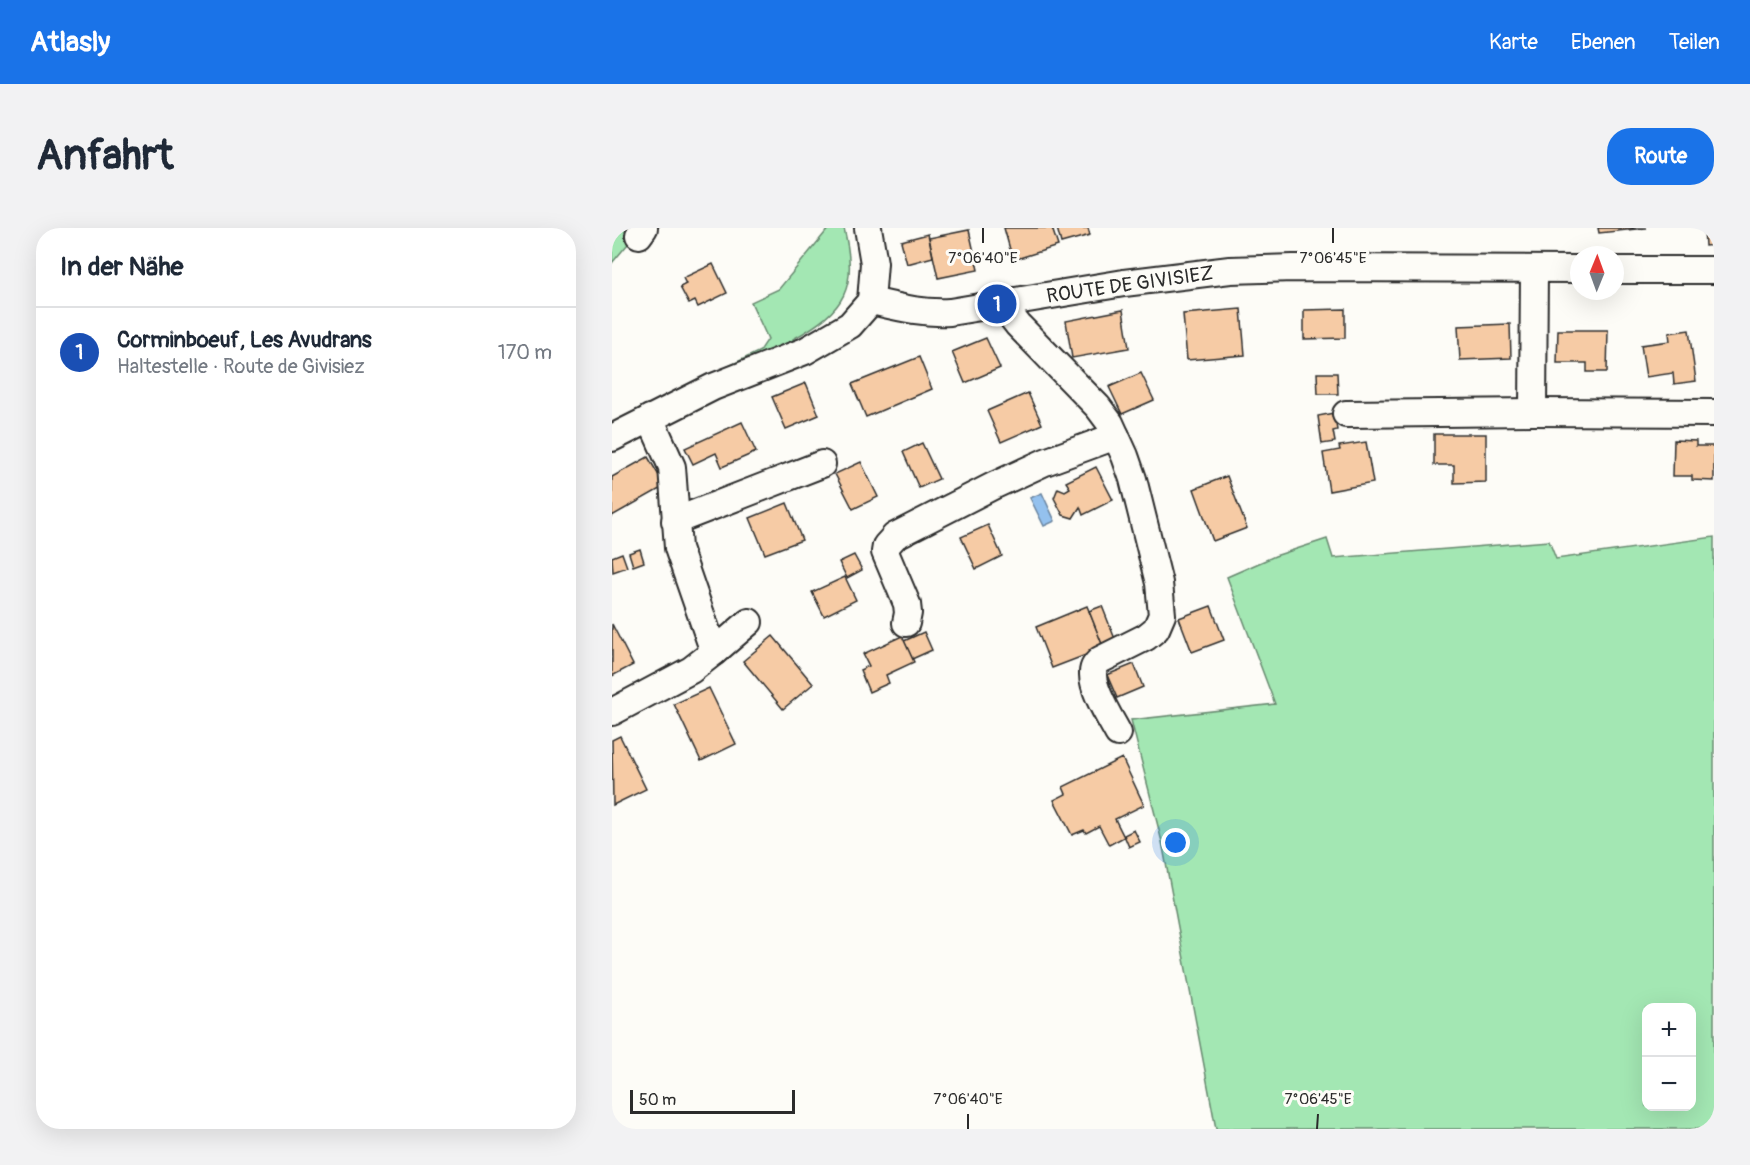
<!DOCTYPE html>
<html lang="de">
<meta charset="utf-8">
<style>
body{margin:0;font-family:Pangolin,sans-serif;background:#f2f2f3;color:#1f2937}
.controls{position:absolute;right:18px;bottom:18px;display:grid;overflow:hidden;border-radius:12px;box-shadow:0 6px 24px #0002}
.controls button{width:54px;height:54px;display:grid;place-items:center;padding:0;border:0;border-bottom:2px solid #e0e1e3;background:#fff;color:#1f2937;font:30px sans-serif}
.compass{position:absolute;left:958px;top:18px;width:54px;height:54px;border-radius:50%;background:#fff;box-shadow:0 6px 24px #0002;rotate:1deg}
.scale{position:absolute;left:18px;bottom:15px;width:165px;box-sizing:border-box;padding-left:6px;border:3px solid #2b2b2b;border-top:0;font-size:16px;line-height:21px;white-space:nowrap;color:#2b2b2b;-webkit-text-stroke:4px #fdfcf7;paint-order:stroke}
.you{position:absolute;left:564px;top:615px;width:21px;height:21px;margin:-15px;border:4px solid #fff;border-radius:50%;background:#1a73e8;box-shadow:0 0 0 9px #1a73e833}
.badge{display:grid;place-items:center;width:39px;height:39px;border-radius:50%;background:#1a73e8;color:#fff;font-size:20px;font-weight:700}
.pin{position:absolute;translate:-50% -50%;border:3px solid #fff;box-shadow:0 2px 6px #0006}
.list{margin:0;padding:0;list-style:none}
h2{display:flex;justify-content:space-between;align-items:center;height:78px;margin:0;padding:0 24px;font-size:26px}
h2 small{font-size:20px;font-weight:400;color:#747a83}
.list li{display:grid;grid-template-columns:39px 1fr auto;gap:18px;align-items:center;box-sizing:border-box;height:90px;padding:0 24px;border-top:2px solid #e0e1e3}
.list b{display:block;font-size:22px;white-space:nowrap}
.list p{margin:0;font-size:20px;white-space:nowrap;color:#747a83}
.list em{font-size:20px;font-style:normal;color:#747a83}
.map{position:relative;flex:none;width:1102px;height:901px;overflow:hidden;border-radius:24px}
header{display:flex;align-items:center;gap:36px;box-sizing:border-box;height:84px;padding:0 30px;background:#1a73e8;color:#fff}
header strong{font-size:28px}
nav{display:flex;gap:33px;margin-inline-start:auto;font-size:21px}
.intro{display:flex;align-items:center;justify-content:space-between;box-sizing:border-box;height:144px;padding:0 36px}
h1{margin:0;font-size:42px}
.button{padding:15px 27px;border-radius:24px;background:#1a73e8;color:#fff;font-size:21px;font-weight:700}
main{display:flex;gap:36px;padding:0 36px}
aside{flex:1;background:#fff;border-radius:24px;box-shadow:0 6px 24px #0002}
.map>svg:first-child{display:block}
.green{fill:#a3e7b3;stroke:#67896f;stroke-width:1.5;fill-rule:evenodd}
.water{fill:#94c1ee;stroke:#6a85a0;stroke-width:1.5}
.building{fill:#f6cba5;stroke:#2b2b2b;stroke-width:1.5}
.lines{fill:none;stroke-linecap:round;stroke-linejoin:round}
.minor-casing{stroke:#2b2b2b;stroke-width:30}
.minor{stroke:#fdfcf7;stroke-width:26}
.ticks{fill:none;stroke:#2b2b2b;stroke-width:2}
.labels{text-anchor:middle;stroke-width:6;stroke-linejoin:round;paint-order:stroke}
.street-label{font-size:20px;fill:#2b2b2b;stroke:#fdfcf7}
.ticks-label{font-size:15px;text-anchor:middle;fill:#2b2b2b;stroke:#fdfcf7;stroke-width:6;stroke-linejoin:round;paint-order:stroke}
</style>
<header>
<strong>Atlasly</strong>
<nav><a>Karte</a><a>Ebenen</a><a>Teilen</a></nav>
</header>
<div class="intro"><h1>Anfahrt</h1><a class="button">Route</a></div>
<main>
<aside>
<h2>In der Nähe<small></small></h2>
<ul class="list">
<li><span class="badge" style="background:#1a4fb4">1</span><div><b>Corminboeuf, Les Avudrans</b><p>Haltestelle · Route de Givisiez</p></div><em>170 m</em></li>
</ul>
</aside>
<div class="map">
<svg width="1102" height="901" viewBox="0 0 1102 901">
<rect width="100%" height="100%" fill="#fdfcf7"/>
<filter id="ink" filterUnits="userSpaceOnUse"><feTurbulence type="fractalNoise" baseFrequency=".0167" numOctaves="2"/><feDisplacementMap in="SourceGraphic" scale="12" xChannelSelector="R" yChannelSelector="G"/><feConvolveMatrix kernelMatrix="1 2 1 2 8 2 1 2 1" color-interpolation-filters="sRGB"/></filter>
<g filter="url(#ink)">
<g class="green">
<polygon points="0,0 23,0 21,10 0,35"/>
<path d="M217 0H232C246 60 234 82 181 111L183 118 94 149 148 123 156 111 139 74 167 61Z"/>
<path d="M1102 309V901H604L550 614 519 492 663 476 615 349 663 328 715 311 721 330 937 313 944 331ZM1034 780H1080V878H1034Z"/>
</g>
<polygon class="water" points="430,265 443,293 432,298 418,270"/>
<g class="building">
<polygon points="392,0 440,0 446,18 401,32"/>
<polygon points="445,0 476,0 478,7 449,15"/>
<polygon points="986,0 1034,0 987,5"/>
<polygon points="1092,0 1102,0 1102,17 1093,18"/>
<polygon points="357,2 366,42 326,50 317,10"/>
<polygon points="316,6 321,29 295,36 289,13"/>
<polygon points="101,36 115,65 86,79 83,73 77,76 68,59 74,56 71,50"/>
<polygon points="629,81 633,127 575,132 571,86"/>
<polygon points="733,81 733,110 692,111 692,82"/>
<polygon points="511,82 517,120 460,130 454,93"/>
<polygon points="898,96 899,130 848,132 846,98"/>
<polygon points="946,102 996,102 995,144 975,144 975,135 945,135"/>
<polygon points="1077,102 1084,153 1062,156 1061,145 1034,149 1029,117 1058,113 1057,105"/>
<polygon points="374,110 388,140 353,155 340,124"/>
<polygon points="307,129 320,161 254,189 240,156"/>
<polygon points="529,145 542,172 510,186 497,159"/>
<polygon points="705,145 725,145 726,166 706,166"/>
<polygon points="194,155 207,187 174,201 160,169"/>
<polygon points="416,165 430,196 389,214 375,183"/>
<polygon points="722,185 725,202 721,203 723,214 710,216 706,188"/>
<polygon points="130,194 144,224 110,239 104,225 81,236 73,220"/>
<polygon points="822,206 874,206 874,254 842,255 842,237 822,237"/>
<polygon points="1062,212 1084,213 1084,218 1102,218 1102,253 1080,252 1080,248 1061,248"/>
<polygon points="754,214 761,255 717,263 711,225 728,222 727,218"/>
<polygon points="310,215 327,251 307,260 291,224"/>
<polygon points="36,229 53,258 0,288 0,249"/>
<polygon points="249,234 266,269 241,281 223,246"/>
<polygon points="484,239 501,272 471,287 468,279 461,290 451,287 442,270 446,260 453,263 458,260 454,254"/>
<polygon points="615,248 635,300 601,313 582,261"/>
<polygon points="175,275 190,312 153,326 138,290"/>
<polygon points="376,297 390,328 364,341 349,309"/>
<polygon points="28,321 32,334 21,338 17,325"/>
<polygon points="10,325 15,339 1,344 0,329"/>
<polygon points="242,327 250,342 235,350 227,334"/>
<polygon points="233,349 244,372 212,388 200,364"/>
<polygon points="475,378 492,420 440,440 424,399"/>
<polygon points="490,378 503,411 490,416 477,383"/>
<polygon points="599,378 612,412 580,424 567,390"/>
<polygon points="0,396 21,437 0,448"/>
<polygon points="312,404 320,422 300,431 292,413"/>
<polygon points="161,408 201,456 171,481 131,433"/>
<polygon points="290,408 302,434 274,447 277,455 257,464 248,442 257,438 251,426"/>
<polygon points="522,436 531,459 505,470 495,447"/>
<polygon points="97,460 124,516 89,533 62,476"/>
<polygon points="8,508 34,561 1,577 0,512"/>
<polygon points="510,530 532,577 503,591 512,609 497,617 487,598 474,605 472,602 460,607 442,572 454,566 451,559"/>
<polygon points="522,602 528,614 517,619 512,607"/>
</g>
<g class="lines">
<g class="minor-casing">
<g id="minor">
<polyline points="256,0 262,35 259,73"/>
<polyline points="27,7 32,0"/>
<polyline points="1003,42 1102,42"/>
<path d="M259 73C285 79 312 86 338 84L512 55 618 42 681 40 967 41"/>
<path d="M389 75 406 97 486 179 498 195 513 228 521 251 547 355 550 387 544 401 534 409 488 432C484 436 481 439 481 445 480 462 498 490 506 505"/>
<polyline points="921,184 922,41"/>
<polyline points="734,186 921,184 1102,185"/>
<polyline points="0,210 101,159 193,123 238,97 259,73"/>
<polyline points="63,293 210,236"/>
<polyline points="294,395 296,385 295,376 273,324 274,318 283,308 381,258 433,234 504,208"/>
<polyline points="102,424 137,394"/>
<polyline points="0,484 79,442 102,424 66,320 60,239 38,190"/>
</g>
</g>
<use href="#minor" class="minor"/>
</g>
</g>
<path class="ticks" d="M371 15V0M721 15V0M356 901V886M705 901 706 886"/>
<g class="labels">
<g class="street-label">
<text transform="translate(518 56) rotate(-8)" y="7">ROUTE DE GIVISIEZ</text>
</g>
</g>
<g class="ticks-label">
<text x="371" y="35">7°06'40"E</text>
<text x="721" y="35">7°06'45"E</text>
<text x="356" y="876">7°06'40"E</text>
<text x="706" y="876">7°06'45"E</text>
</g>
</svg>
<div class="controls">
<button>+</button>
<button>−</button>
</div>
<svg class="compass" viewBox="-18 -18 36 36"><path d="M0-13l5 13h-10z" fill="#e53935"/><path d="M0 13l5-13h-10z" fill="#747a83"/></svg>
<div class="scale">50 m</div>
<div class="you"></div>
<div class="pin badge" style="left:385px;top:76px;background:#1a4fb4">1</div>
</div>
</main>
